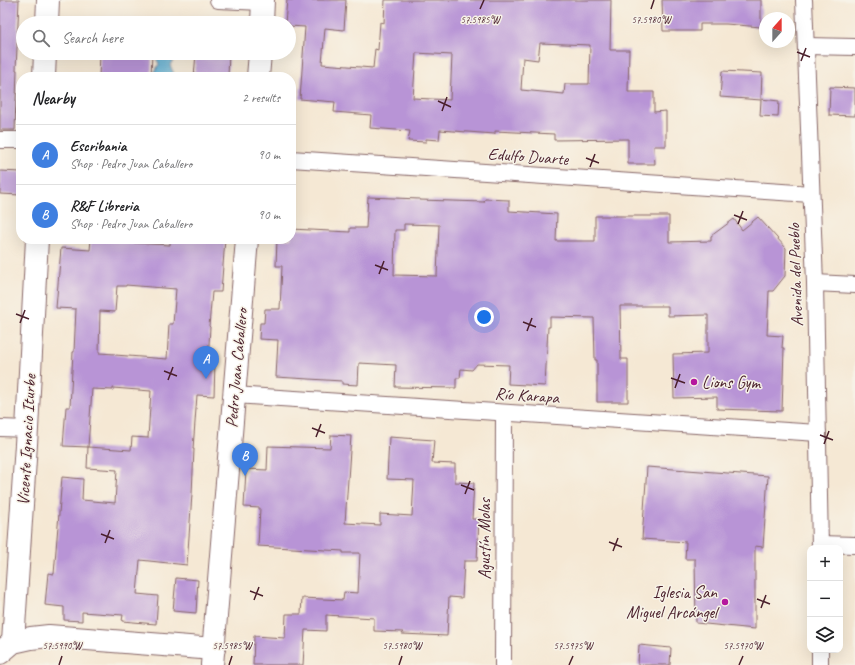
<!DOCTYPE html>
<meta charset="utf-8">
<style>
body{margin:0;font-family:Caveat,sans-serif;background:#f6f6f6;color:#202124}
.controls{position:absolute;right:12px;bottom:12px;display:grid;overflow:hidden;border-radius:8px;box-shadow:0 4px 16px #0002}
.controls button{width:36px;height:36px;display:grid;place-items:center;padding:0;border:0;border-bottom:1px solid #e0e0e0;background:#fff;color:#202124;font:20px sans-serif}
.compass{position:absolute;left:759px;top:12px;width:36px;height:36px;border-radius:50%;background:#fff;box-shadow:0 4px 16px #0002;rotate:21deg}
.you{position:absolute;left:484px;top:317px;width:14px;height:14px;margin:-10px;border:3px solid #fff;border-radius:50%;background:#1a73e8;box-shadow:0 0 0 6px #1a73e833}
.badge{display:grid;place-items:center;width:26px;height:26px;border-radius:50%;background:#b5179e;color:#fff;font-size:13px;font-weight:700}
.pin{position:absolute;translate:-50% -33px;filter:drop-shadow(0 1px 2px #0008)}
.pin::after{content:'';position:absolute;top:21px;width:14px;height:12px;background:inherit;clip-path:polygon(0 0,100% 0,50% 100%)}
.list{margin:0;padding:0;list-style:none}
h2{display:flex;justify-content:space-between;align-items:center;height:52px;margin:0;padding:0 16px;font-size:17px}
h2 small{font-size:13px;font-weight:400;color:#757577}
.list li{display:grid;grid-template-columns:26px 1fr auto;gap:12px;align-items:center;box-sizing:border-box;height:60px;padding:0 16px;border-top:1px solid #e0e0e0}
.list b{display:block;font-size:15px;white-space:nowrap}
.list p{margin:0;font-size:13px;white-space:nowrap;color:#757577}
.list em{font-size:13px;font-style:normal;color:#757577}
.icon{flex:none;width:22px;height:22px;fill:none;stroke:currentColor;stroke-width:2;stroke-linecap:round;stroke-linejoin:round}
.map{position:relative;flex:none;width:855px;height:665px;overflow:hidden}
.search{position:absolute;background:#fff;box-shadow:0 4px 16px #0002;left:16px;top:16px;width:280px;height:44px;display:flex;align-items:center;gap:10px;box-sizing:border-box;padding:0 14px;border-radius:22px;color:#757577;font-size:15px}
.panel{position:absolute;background:#fff;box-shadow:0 4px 16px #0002;left:16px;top:72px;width:280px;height:172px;border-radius:16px}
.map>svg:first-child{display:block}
.water{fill:#58add4;stroke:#516680}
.building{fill:#b894d6;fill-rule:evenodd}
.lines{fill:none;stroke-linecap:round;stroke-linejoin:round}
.street-casing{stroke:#866566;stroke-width:18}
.secondary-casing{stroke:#866566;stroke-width:24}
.street{stroke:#fff;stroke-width:16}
.secondary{stroke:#fff;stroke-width:22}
.ticks{fill:none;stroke:#4a1f2b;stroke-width:1.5}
.poi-dot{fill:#b5179e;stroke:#f7f3e8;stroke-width:1.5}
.labels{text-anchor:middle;stroke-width:3;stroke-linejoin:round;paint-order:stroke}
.street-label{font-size:17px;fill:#4a1f2b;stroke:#f7f3e8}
.poi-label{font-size:17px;fill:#4a1f2b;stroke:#f7f3e8;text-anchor:start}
.ticks-label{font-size:10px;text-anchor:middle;fill:#4a1f2b;stroke:#f7f3e8;stroke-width:3;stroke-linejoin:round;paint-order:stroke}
</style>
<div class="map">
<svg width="855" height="665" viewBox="0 0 855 665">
<rect width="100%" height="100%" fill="#f7f3e8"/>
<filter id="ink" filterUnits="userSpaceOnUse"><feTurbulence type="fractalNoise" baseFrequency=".025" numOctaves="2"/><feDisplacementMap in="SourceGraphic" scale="8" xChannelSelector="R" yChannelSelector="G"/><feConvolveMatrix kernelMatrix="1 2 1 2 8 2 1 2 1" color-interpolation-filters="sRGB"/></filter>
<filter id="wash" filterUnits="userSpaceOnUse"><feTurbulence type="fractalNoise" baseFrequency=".012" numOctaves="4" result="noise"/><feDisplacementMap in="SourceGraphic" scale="16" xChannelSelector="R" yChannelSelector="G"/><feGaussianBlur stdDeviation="0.9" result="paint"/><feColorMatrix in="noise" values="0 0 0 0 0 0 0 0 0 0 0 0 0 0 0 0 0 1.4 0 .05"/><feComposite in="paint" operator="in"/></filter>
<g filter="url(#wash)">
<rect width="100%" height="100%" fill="#f5e8d4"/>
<polygon class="water" points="156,53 175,53 175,57 170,65 174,74 173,77 155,77 154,73 159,64 157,60"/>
<g id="blocks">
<g class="building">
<polygon points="0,0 19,0 16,70 17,70 15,130 0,130"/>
<path d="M287 0H346L344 30 325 28 322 64 373 68 375 49 378 50 380 22 384 23 385 0H611L610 50H629L628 92H654V112L666 111V146H654L655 164H628V139L554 140V134L495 131V134L440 130 439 140 426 139V142L408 141 410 131 370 128 371 115 334 112 335 102 300 99 305 27 289 26V23H285ZM540 43 590 45 589 84H565L564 94 521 90 523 58 538 60ZM416 53 452 55 450 100 413 98Z"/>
<polygon points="662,0 761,0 761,27 726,24 700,24 700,31 663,31"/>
<polygon points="102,18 155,22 154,23 102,23"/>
<polygon points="198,20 231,22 231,23 198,23"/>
<polygon points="100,53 152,53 151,77 99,77"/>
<polygon points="196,53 229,53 228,77 194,77"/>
<polygon points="722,71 762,73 761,99 779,101 778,117 760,116 761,100 720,97"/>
<polygon points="830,87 855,88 855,116 829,115"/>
<polygon points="0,171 21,172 21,195 0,194"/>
<path d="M368 197 420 199V200L484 202 485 199 509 200V211L557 214 556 241H595V216H669V242L711 241V236L734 219 742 230 758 217 786 248 785 276 773 291H769L767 335 783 336 782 348H784L782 411 717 409V397L674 398 673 354 708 353V315L668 316V306H620L621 359H628V402H597V360H595L594 318 550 317V327H548L545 386 508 384 509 365 477 364 472 370 461 369 460 378H456V388L395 387 396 365 359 363 358 385 342 384V381L276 377 278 340 259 339 260 323H264L265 309H280L282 266H276L277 239H291V229L350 232V228H366ZM404 224 439 225 437 276 394 275 395 230H404Z"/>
<path d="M91 239H119V242L170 245V239H225L221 292H212L209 326 210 327 208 362 215 363 214 396 197 395 193 449H194L192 494 187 565 140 560 137 594 158 596 156 624 122 621 123 615 82 612V621L64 620V607L45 605 48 573 54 574 62 477 83 479 82 500 115 503 117 470 87 468 88 447 63 446 66 407H70L73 352H74L76 309 56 308 61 248 90 250ZM126 285 176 289 173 324H169L167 359 115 355V354L99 353 100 311 115 312 117 286H126ZM113 388 151 391 148 438 132 437 131 450 88 447 92 389 113 390Z"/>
<polygon points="331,435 351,436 345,523 380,525 380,514 412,516 414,480 387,479 389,437 434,440 432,463 455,464 455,482 474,483 472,519 479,519 477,561 464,561 462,598 449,597 447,636 402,634 403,632 374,631 374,618 326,615 326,631 305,630 303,665 253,665 254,636 285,638 286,614 301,614 302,598 343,600 344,592 358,593 360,553 343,553 343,551 258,546 260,508 244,507 246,469 267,470 268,446 330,448"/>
<polygon points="647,467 768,476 763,547 755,546 755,629 696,623 695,559 685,559 686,542 642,539"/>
<polygon points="176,578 198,580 196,613 173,611"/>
<polygon points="639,645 671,648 670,665 638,665"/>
</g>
</g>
</g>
<g filter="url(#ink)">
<use href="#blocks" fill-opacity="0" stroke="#866566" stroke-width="1"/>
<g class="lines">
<g class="street-casing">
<g id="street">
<polyline points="218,0 263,2"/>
<polyline points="804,0 815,283 820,548"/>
<polyline points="806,46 855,47"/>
<polyline points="0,140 21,140"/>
<polyline points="291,159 811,194"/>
<polyline points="815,283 855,285"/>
<polyline points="234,395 818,433"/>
<polyline points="0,428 27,429"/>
<polyline points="820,544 855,545"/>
<polyline points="503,665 504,413"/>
<polyline points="820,665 820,650"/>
</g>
</g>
<g class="secondary-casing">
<g id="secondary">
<polyline points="47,23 48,0"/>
<polyline points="262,23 263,0"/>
<polyline points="44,77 45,53"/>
<polyline points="258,77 260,53"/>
<polyline points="13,642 27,429 37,239"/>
<polyline points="0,653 13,642 31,638 49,636 214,649"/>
<polyline points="212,665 247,239"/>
</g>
</g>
<use href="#street" class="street"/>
<use href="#secondary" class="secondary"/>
</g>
</g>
<path class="ticks" d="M480 9 484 0M651 9 654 0M797 52 810 57M801 61 806 48M438 101 451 107M442 111 447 97M586 158 599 163M590 167 595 154M734 215 747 220M738 224 743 211M375 265 388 270M379 274 384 261M16 314 29 319M523 322 536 327M20 323 25 310M527 331 532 318M164 371 177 376M671 378 685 383M168 380 173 367M675 388 680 374M312 428 325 433M820 435 833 440M316 437 321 424M824 444 829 431M461 485 474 490M465 494 470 481M101 534 114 539M609 542 622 547M105 543 110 530M613 551 618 538M250 591 263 596M757 599 770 604M254 600 259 587M761 608 766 595M59 665 62 656M229 665 232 656M399 665 402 656M569 665 573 656M739 665 743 656"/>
<g class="poi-dot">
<circle cx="694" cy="382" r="4"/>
<circle cx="725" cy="602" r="4"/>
</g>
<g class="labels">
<g class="street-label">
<text transform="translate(528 156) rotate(4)" y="6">Edulfo Duarte</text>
<text transform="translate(795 275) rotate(-92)" y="6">Avenida del Pueblo</text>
<text transform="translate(236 368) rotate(-85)" y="6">Pedro Juan Caballero</text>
<text transform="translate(527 395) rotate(4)" y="6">Río Karapa</text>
<text transform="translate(26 440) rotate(-87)" y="6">Vicente Ignacio Iturbe</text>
<text transform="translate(484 539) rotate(-90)" y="6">Agustín Molas</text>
</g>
<g class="poi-label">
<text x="702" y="388">Lions Gym</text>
<text x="717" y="598" text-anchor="end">Iglesia San<tspan x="717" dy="20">Miguel Arcángel</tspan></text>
</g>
</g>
<g class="ticks-label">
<text x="480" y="23">57.5985°W</text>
<text x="651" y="23">57.5980°W</text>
<text x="62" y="649">57.5990°W</text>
<text x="232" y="649">57.5985°W</text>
<text x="402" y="649">57.5980°W</text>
<text x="573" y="649">57.5975°W</text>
<text x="743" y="649">57.5970°W</text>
</g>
</svg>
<div class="controls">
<button>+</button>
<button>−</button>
<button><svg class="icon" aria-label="layers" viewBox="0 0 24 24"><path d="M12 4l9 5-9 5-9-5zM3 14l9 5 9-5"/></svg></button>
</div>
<svg class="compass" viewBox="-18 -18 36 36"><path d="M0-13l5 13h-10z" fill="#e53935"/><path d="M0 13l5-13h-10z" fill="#757577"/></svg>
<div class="you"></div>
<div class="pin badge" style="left:206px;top:379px;background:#3f7fe0">A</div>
<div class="pin badge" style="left:245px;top:476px;background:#3f7fe0">B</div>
<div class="search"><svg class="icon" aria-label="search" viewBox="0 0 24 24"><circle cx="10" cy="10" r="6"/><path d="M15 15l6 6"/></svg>Search here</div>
<section class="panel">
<h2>Nearby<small>2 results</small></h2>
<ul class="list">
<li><span class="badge" style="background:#3f7fe0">A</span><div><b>Escribania</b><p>Shop · Pedro Juan Caballero</p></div><em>90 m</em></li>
<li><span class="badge" style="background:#3f7fe0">B</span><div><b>R&amp;F Libreria</b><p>Shop · Pedro Juan Caballero</p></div><em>90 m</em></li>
</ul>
</section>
</div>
